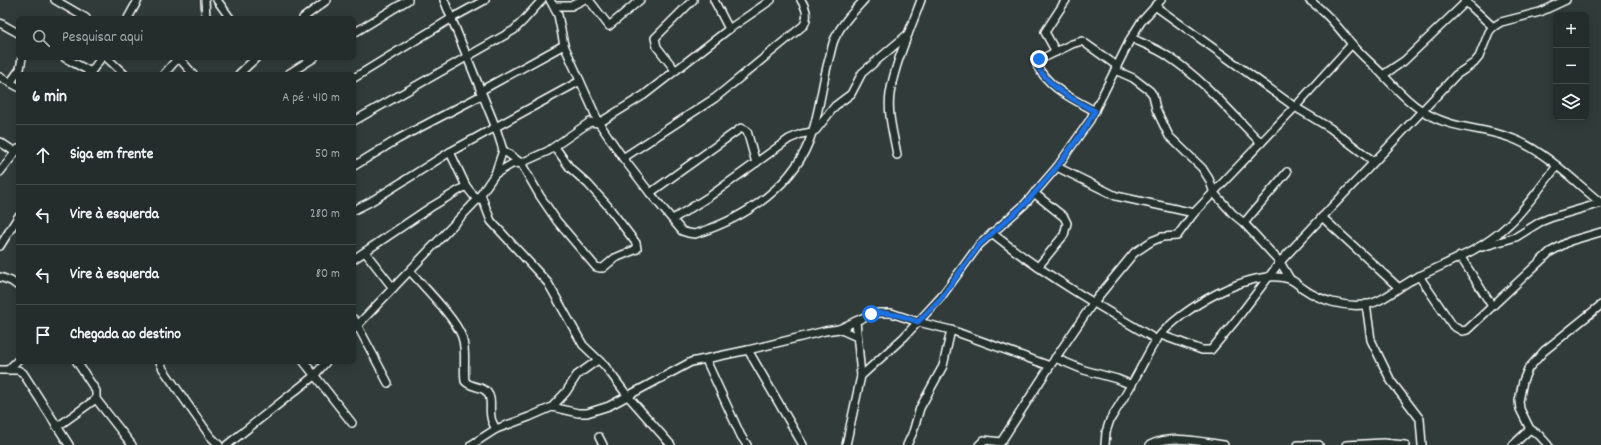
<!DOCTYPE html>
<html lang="pt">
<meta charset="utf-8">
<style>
body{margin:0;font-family:Dekko,sans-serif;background:#2d3534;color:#f1f3f6}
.controls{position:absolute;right:12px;top:12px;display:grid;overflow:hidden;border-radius:6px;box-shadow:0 2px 10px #0003}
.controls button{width:36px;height:36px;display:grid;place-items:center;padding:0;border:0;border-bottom:1px solid #424948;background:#252d2c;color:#f1f3f6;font:20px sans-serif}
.stop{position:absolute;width:12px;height:12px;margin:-9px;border:3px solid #1a73e8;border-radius:50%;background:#fff}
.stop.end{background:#1a73e8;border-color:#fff;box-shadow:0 1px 4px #0008}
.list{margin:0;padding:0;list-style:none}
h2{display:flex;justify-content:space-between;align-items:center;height:52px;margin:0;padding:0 16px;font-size:17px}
h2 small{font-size:13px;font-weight:400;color:#a3a8a9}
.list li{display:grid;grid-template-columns:26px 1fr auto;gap:12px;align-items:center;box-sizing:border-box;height:60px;padding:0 16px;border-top:1px solid #424948}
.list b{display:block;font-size:15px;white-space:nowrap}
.list em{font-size:13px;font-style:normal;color:#a3a8a9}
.icon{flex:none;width:22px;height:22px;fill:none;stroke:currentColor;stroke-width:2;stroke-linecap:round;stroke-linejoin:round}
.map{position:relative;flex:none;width:1601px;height:445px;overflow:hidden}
.search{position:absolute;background:#252d2c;box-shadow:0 2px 10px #0003;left:16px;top:16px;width:340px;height:44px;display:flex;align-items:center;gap:10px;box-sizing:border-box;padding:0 14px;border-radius:6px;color:#a3a8a9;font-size:15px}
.panel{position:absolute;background:#252d2c;box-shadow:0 2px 10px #0003;left:16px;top:72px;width:340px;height:292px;border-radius:6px}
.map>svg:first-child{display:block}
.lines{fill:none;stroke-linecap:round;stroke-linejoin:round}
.street-casing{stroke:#fff;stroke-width:10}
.street{stroke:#26332d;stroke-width:7}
.route{stroke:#1a73e8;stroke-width:5}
</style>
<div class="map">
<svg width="1601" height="445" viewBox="0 0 1601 445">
<rect width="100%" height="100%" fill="#313c3a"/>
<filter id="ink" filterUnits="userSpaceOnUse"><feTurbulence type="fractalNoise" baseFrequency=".025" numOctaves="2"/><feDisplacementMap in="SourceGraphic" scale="8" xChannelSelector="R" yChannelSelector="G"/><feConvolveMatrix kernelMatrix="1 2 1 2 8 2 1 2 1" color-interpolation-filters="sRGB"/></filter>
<g filter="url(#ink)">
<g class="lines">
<g class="street-casing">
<g id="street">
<polyline points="55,0 86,18"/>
<polyline points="205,0 206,18"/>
<polyline points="217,0 230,18"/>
<polyline points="444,0 496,128 503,150 495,174"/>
<path d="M550 0 558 15 564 45 599 123 623 158 650 193 682 231 688 233 695 234C746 218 796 185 812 133 820 109 822 83 829 59 831 52 832 44 835 38 842 23 853 12 864 0"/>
<polyline points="589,0 609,26 640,0"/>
<polyline points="714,0 729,29"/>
<path d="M1309 0C1326 12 1338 27 1351 43 1360 54 1371 63 1381 73 1394 86 1405 100 1421 110 1452 131 1484 126 1516 140 1547 153 1575 182 1601 203"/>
<polyline points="1464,0 1493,27"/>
<polyline points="554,6 571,6 583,0"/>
<polyline points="1155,6 1295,107 1330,128 1373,161"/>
<polyline points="128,18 138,0"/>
<polyline points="303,18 327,0"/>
<polyline points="0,23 18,33"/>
<polyline points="354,33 408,0"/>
<path d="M1131 38C1144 44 1158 49 1169 57 1204 80 1232 114 1261 143"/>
<polyline points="1056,52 1045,32 1066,0"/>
<polyline points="65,58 91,72 90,74"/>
<polyline points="107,58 124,74"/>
<polyline points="179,58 193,74"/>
<polyline points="675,70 657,47 655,38 693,0"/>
<polyline points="1115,70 1133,78 1150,91 1153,95 1156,109 1169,136 1202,168 1209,179 1214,193 1233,214 1244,223 1280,262 1290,279"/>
<polyline points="88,74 91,72 101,58"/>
<polyline points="164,74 178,58"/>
<polyline points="239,74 256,58"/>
<polyline points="288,74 314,58"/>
<polyline points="1383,75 1404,61 1468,0"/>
<polyline points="0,77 18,87"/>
<polyline points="354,78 452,18 485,0"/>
<polyline points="10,83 20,69 22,58"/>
<polyline points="480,91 564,45"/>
<path d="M1095 111C1074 100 1055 91 1041 72 1038 68 1036 65 1037 61L1072 44 1082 41 1117 66"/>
<polyline points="354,121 514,30 524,20 542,0"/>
<polyline points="0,142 15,152"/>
<polyline points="503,150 521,163 540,196 557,221 596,267 600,268 603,268 615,258 637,249 636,243 607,205 588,184 570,168 555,147"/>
<polyline points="450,152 466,186 477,200"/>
<path d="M897 155C894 136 887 114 890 94 895 62 910 31 921 0"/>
<path d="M623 158 715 98 804 25C809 16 806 8 801 0"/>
<polyline points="354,166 398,139 482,95"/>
<polyline points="1057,167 1116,196 1194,213"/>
<polyline points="0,172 18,149"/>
<polyline points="650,193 741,128 747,131 756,163"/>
<polyline points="1034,193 1064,217 1067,223 1064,235 1038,267"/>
<polyline points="481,195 491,221 548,283 583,345 605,366 627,395 671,445"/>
<polyline points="354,210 370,202 450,152 580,81"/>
<polyline points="1322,217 1398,287"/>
<polyline points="673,219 710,196 789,139 801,134 812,132 816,130 835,106 851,94 862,73 908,34"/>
<polyline points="1244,223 1287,172"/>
<path d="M992 233C1043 274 1100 307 1157 340"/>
<polyline points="0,246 18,217"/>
<polyline points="1482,247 1516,237 1540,222 1550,218 1601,203"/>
<polyline points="365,252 393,288"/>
<polyline points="1460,256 1492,306"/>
<polyline points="354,259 431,207 466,186"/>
<path d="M410 271C423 286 456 319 462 337 467 352 463 366 465 381 470 388 481 385 487 392 493 399 489 408 491 417 491 421 494 425 496 429"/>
<polyline points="1419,276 1453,326 1462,331 1467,330 1550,252 1570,241 1601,232"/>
<polyline points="0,277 11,281 18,286"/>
<polyline points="1366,304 1371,340 1391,381 1420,419 1422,445"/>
<polyline points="354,319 388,383"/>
<polyline points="354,329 477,200 495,174 512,164 521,163 548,151 590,122 599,123 644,95 729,29 771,0"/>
<polyline points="839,329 857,337"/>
<polyline points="1161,335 1202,350 1211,350 1236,320 1280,262 1456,75 1474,63 1479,57 1489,32 1493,27 1501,22 1540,12 1566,0"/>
<polyline points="748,350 803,445"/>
<polyline points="1055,358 1084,370 1117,379 1132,385"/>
<polyline points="706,360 741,436 747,445"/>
<polyline points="160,362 163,369 210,436 219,445"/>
<polyline points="304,362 352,423"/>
<polyline points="9,369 18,360"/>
<polyline points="0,370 18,370 23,373 69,445"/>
<polyline points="861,376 904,337 930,309 941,297 979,245 1025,204 1057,167 1090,120 1131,38 1141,22 1161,0"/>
<polyline points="96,399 132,445"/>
<polyline points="552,407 578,413 587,413 609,406 691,362 748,350 825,331 839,329 871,314 880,313 891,313 918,322 951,330 1050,366"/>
<polyline points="57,427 96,399 96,391 77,362"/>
<polyline points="599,437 603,445"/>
<polyline points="227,445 314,376 326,362"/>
<polyline points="471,445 496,429 529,417 552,407 566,392 577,375 598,360"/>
<polyline points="846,445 861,376 856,321"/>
<polyline points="907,445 913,432 920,408 943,366 951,330"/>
<polyline points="979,445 984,440 1001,442 1050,366 1093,303 1134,253 1152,241 1162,237 1177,236 1194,213 1295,107 1352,44"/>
<path d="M1105 445 1106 432 1110 420C1120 404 1130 388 1139 371 1145 360 1150 349 1157 339 1179 310 1252 266 1289 279 1295 281 1299 286 1304 289 1321 301 1344 307 1364 305 1381 303 1396 289 1410 281 1442 264 1480 252 1507 226 1526 209 1541 186 1557 166"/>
<path d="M1150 445C1172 434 1201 442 1224 445"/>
<polyline points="1298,445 1319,445"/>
<polyline points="1346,445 1383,443 1405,445"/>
<polyline points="1513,445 1530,429"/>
<polyline points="1548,445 1539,435 1530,429 1520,409 1519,401 1523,381 1528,369 1544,351 1601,305"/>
</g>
</g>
<use href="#street" class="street"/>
</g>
</g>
<g class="lines" filter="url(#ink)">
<path class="route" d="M871 314C888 311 902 316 918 322L942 297 979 245 1025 204 1057 167 1083 131 1095 111C1074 100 1055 91 1041 72 1038 68 1036 65 1036 61L1039 59"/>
</g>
</svg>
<div class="controls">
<button>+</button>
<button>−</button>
<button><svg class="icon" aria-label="layers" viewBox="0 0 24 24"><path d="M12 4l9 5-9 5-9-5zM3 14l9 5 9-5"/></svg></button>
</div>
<div class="stop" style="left:871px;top:314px"></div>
<div class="stop end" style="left:1039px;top:59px"></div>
<div class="search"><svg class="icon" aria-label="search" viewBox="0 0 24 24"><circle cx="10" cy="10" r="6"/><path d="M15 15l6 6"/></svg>Pesquisar aqui</div>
<section class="panel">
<h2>6 min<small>A pé · 410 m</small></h2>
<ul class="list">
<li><svg class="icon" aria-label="ahead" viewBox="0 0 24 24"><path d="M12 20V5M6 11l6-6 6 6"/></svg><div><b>Siga em frente</b></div><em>50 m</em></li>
<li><svg class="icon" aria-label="left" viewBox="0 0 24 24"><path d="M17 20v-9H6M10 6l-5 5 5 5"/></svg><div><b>Vire à esquerda</b></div><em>280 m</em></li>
<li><svg class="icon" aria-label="left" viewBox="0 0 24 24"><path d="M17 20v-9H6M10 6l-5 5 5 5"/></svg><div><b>Vire à esquerda</b></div><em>80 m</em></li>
<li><svg class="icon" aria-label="arrive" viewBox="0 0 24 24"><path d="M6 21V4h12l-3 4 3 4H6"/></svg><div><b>Chegada ao destino</b></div></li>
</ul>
</section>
</div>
